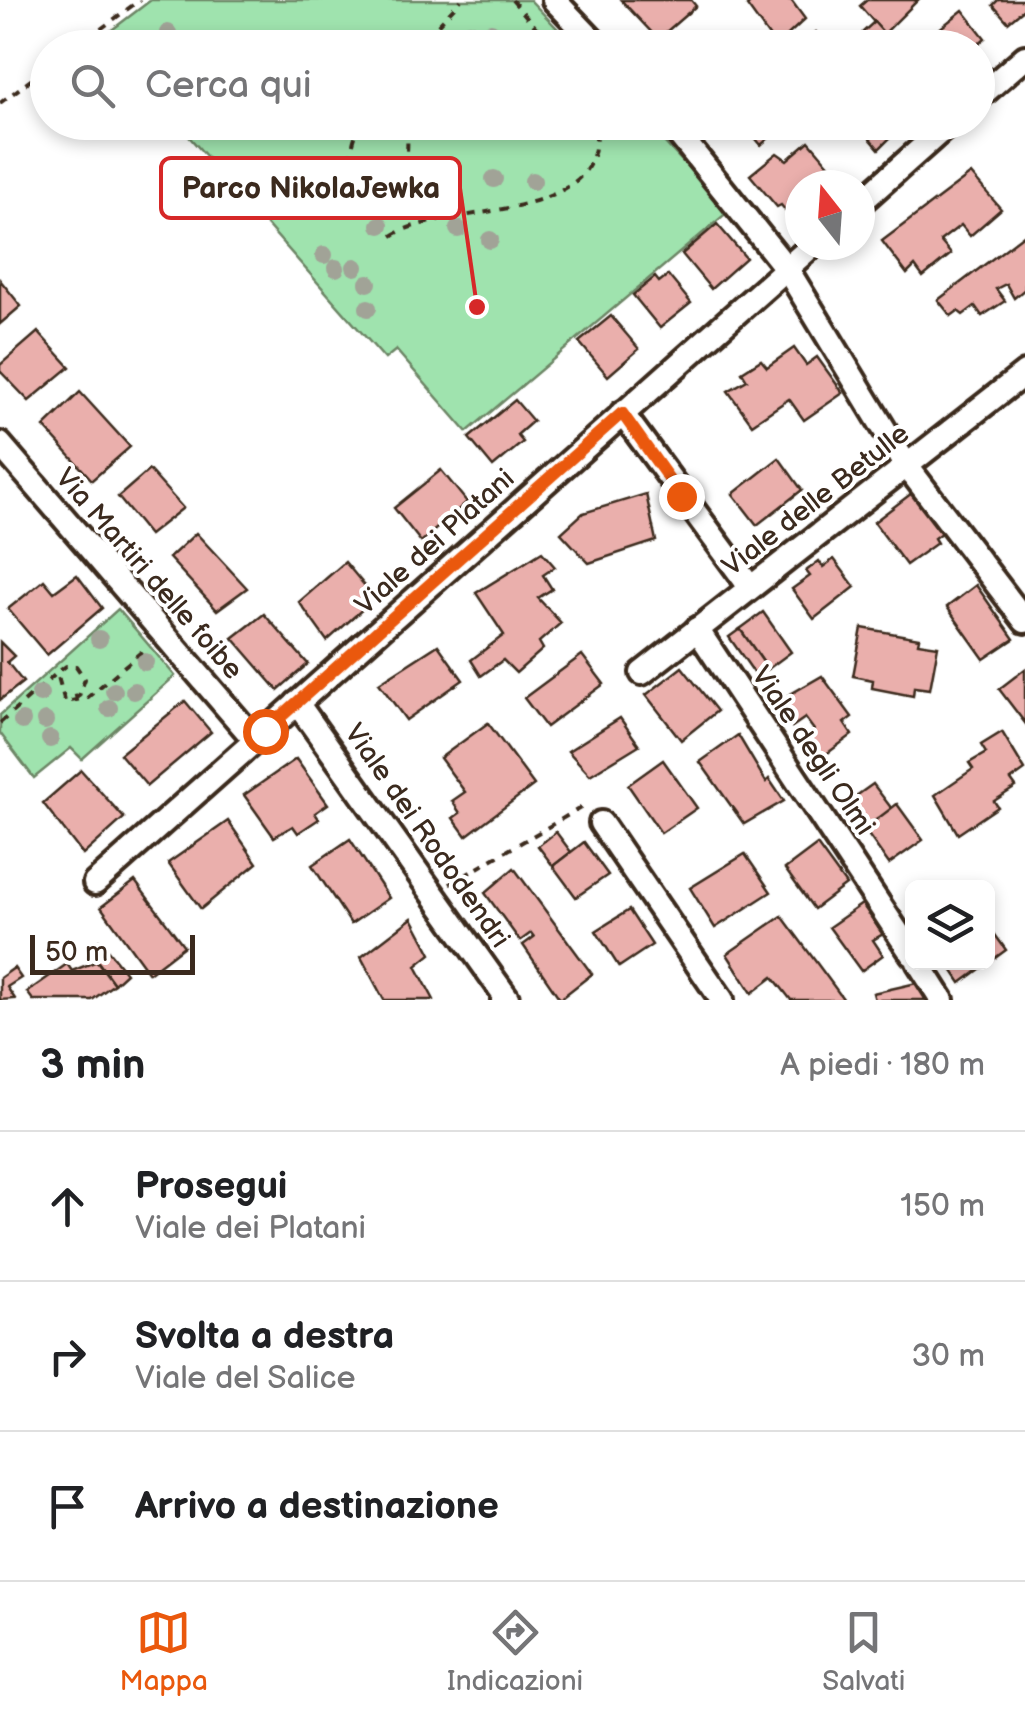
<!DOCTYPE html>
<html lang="it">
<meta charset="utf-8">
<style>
body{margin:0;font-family:"Balsamiq Sans",sans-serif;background:#f2f2f2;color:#202124}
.controls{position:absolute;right:30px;bottom:30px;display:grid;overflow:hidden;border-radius:15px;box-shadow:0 5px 15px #0003}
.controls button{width:90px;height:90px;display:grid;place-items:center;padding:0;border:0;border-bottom:2px solid #e0e0e0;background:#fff;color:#202124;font:50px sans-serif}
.compass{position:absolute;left:785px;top:170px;width:90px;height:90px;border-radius:50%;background:#fff;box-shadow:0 5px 15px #0003;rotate:343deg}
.scale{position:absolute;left:30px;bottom:25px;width:165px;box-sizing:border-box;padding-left:10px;border:5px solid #3b2a1e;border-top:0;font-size:28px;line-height:35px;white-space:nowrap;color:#3b2a1e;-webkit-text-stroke:8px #fff;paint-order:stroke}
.stop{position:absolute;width:30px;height:30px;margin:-22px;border:8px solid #ea580c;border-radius:50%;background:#fff}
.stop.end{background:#ea580c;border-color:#fff;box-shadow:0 2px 10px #0008}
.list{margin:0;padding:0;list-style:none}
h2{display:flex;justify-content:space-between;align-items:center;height:130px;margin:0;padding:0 40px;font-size:42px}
h2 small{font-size:32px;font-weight:400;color:#757577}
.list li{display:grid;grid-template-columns:65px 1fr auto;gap:30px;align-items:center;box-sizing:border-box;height:150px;padding:0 40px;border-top:2px solid #e0e0e0}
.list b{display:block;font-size:38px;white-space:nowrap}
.list p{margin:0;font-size:32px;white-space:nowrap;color:#757577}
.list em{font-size:32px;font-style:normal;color:#757577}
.icon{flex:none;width:55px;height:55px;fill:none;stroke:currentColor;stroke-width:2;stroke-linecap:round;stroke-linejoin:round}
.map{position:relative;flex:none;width:1025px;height:1000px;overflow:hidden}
.search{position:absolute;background:#fff;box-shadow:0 5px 15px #0003;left:30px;right:30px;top:30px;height:110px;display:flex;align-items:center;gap:25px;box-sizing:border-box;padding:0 35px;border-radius:55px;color:#757577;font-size:38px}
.sheet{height:580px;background:#fff}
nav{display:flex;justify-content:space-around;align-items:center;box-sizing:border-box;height:140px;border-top:2px solid #e0e0e0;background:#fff;font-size:28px;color:#757577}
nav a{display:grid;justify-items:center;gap:5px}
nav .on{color:#ea580c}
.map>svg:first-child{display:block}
.green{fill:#9fe3ae;stroke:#6d8666;stroke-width:2.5}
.building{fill:#eaafac;stroke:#3b2a1e;stroke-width:2.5}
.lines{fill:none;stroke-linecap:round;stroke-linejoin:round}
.minor-casing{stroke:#3b2a1e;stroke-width:30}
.path{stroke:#3b2a1e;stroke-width:4;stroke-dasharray:8 8;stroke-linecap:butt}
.minor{stroke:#fff;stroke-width:22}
.tree{fill:#a1a397}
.route{stroke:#ea580c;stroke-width:12}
.labels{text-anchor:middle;stroke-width:8;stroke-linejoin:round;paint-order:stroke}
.street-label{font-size:28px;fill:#3b2a1e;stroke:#fff}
.leader{fill:none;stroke:#d62828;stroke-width:4}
.callout-dot{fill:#d62828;stroke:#fff;stroke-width:4}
.callout{fill:#fff;stroke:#d62828;stroke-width:4}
.callout-label{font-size:30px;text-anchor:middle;font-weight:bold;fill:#3b2a1e}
</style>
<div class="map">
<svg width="1025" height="1000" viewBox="0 0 1025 1000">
<rect width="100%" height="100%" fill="#fff"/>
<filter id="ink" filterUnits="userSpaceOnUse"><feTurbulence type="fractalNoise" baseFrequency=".01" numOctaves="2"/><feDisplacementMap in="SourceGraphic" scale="20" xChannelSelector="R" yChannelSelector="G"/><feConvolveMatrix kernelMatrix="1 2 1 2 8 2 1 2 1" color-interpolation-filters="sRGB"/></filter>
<g filter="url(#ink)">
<g class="green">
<polygon points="151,0 530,0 575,47 108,48 100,39"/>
<polygon points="177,123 646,123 729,211 467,432 396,350 385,359"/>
<polygon points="118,609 175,676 82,759 71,748 34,778 0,733 0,715"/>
</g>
<g class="building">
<polygon points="621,0 691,0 696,6 658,39"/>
<polygon points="753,0 791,0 805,19 776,46 747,6"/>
<polygon points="867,0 918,0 884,34 860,6"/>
<polygon points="1025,0 1025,8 1008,22 993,5 998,0"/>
<polygon points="963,10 985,38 974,48 935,48 928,38"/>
<polygon points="874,22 889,39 879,48 863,32"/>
<polygon points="816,32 830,48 796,48 797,47"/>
<polygon points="742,122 787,122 761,145"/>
<polygon points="856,122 896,122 898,130 879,149"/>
<polygon points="809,141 838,175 826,185 800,185 800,207 790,216 781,205 777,207 750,175 777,153 787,160"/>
<polygon points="971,174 1001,209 970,236 961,225 940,241 951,254 923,277 915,266 907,274 882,241"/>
<polygon points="717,224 746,258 711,289 682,254"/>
<polygon points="1025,234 1025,289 1014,298 1006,284 996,289 1005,301 982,316 975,306 963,315 958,311 951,316 938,300"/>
<polygon points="668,275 691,303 660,328 633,295 655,277 659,282"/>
<polygon points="0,280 21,306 0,324"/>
<polygon points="611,316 639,349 608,376 579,342"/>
<polygon points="38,332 70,367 29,401 0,371 0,365"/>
<polygon points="794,348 806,365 817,357 843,393 804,420 789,399 752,424 728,391 747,380 742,372 761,360 767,367"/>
<polygon points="80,392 130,447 92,480 44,427"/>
<polygon points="515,400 533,421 517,435 523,442 493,467 469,438"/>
<polygon points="779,458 802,490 757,525 733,494"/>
<polygon points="149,470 183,508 149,535 118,497"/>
<polygon points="441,470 467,502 421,542 394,508"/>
<polygon points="912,493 941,533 934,538 937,543 906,565 874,522"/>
<polygon points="646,494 656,541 589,563 561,533 583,513"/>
<polygon points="196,533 247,588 217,610 169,558"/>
<polygon points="542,552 555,567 543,575 552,589 538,598 561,623 539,642 543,649 516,673 503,660 481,676 471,660 504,635 476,593"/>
<polygon points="834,559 855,587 814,619 792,589 810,576 806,571 819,561 823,567"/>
<polygon points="345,562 375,598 327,641 299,602"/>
<polygon points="77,575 102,608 47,655 8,609 44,580 54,592"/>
<polygon points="976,585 1014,639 984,659 947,607"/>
<polygon points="763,612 791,652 768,669 740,629"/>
<polygon points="264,614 308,664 278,690 233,638"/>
<polygon points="862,628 919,638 918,643 938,646 930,689 914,687 913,696 872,688 873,680 853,676"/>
<polygon points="740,629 768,669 757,677 729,637"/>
<polygon points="0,642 14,656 7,662 23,682 0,700"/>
<polygon points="438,645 463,680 406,720 379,683"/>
<polygon points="582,655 604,684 546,727 524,698"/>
<polygon points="682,667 717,711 681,740 646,695"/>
<polygon points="1025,669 1025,723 999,689"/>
<polygon points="822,676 852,717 844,723 852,735 821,758 805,737 814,730 805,718 792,727 775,703"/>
<polygon points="185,701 211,732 147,786 120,754"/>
<polygon points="620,718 639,745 590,775 568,751"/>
<polygon points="488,723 534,785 466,836 453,818 460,813 452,801 465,792 440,758"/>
<polygon points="1002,732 1025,770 1011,780 1016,787 994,801 998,807 958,834 935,795 973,769 969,763 986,753 981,745"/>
<polygon points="738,735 766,782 769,779 784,801 744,824 700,762"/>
<polygon points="296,759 328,804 315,813 319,819 298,833 293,826 274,837 244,795"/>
<polygon points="663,760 697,808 661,833 628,785"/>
<polygon points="81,770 124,818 83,855 43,803"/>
<polygon points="873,784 892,809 861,831 842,806"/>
<polygon points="897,804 923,840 889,864 864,829"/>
<polygon points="228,821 257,863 201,909 168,863"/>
<polygon points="556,832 571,852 553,866 538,846"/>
<polygon points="350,839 389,898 351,924 312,865"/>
<polygon points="584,842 608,875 576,897 553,866"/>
<polygon points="817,845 846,885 814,909 785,869"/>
<polygon points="745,854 771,892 715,928 690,888"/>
<polygon points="514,868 592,974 560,999 523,945 534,937 531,933 520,941 485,893"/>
<polygon points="135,881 184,946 149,973 101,907"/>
<polygon points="862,904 883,934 873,940 883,955 861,971 829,927"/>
<polygon points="629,910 652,945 619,967 596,931"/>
<polygon points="782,916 844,1000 791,1000 773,977 752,993 727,954"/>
<polygon points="412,918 431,954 416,966 434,1000 384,1000 361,957"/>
<polygon points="988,925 1006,950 961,983 947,962 988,962"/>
<polygon points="100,940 126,973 114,984 88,948"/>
<polygon points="97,961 114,984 92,1000 33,1000 27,992 67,964 72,971"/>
<polygon points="14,968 21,978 7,987 15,999 0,1000 0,978"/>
<polygon points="921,982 925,1000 875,1000 873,993"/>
</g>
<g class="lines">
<g class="minor-casing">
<g id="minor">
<polyline points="554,0 600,48"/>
<polyline points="978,98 1025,57"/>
<polyline points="669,122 787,269 906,465 1025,621"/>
<polyline points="860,203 951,122"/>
<polyline points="622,413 750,587"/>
<polyline points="0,444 255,740"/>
<polyline points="697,629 912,954"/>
<polyline points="642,673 1025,373"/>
<polyline points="297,703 507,998 503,1000"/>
<polyline points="601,823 722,1000"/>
<polyline points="95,883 813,245"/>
<polyline points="918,962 942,1000"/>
</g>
</g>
<g class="path">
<polyline points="512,0 554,48"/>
<polyline points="75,48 140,0"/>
<polyline points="416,48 461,0"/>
<polyline points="0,103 48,67"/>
<path d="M362 122C349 143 345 175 366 192L377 194C407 186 411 149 405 122"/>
<path d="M392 236C439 203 615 226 594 122"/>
<polyline points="71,701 87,698 147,647"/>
<polyline points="0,723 57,673 66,666 76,666 85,679 79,696 64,699 57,673"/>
<polyline points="450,884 584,806"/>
</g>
<use href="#minor" class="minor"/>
</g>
<g class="tree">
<circle cx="469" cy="32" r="9"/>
<circle cx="491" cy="32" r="9"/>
<circle cx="168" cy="33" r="9"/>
<circle cx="494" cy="179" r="9"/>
<circle cx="533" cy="181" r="9"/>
<circle cx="380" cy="225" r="9"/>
<circle cx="458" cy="229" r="9"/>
<circle cx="490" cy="240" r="9"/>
<circle cx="324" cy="255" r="9"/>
<circle cx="355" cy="267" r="9"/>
<circle cx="336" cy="268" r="9"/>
<circle cx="368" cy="283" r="9"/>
<circle cx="368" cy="308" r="9"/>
<circle cx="99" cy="639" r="9"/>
<circle cx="145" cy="662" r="9"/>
<circle cx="114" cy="691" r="9"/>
<circle cx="134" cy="691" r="9"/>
<circle cx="40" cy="694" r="9"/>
<circle cx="109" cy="708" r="9"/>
<circle cx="22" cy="721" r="9"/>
<circle cx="45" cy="721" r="9"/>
<circle cx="50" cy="739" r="9"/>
</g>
</g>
<g class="lines" filter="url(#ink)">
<polyline class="route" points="265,731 622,413 681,496"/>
</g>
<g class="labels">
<g class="street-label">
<text transform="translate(815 499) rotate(-38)" y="10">Viale delle Betulle</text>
<text transform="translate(434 541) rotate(-42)" y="10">Viale dei Platani</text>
<text transform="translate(150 573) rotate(49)" y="10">Via Martiri delle foibe</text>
<text transform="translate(814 750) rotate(56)" y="10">Viale degli Olmi</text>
<text transform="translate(428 835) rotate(55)" y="10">Viale dei Rododendri</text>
</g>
</g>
<path class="leader" d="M477 307L460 188"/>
<circle class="callout-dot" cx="477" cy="307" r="10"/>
<rect class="callout" x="161" y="158" width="299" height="60" rx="10"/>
<g class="callout-label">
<text x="311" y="198">Parco NikolaJewka</text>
</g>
</svg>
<div class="controls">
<button><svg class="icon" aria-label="layers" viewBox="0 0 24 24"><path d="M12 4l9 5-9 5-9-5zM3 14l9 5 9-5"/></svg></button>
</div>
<svg class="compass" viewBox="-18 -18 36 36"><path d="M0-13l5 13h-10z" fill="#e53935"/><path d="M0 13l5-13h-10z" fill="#757577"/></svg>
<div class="scale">50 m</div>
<div class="stop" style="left:265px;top:731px"></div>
<div class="stop end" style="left:681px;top:496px"></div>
<div class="search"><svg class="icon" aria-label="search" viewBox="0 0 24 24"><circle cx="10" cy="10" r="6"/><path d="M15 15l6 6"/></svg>Cerca qui</div>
</div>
<section class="sheet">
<h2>3 min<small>A piedi · 180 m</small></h2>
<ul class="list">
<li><svg class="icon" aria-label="ahead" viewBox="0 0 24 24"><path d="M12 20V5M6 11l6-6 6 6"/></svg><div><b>Prosegui</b><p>Viale dei Platani</p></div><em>150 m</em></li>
<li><svg class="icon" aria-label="right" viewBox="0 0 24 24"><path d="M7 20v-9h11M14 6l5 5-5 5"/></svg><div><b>Svolta a destra</b><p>Viale del Salice</p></div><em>30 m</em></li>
<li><svg class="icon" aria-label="arrive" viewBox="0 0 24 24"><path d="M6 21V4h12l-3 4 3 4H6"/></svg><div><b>Arrivo a destinazione</b></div></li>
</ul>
</section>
<nav>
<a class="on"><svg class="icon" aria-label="map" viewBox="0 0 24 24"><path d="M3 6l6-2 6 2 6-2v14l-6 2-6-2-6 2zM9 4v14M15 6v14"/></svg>Mappa</a>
<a><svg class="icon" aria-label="directions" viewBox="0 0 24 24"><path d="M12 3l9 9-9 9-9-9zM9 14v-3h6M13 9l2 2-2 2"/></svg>Indicazioni</a>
<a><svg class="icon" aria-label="saved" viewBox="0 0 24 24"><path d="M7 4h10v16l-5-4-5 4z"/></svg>Salvati</a>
</nav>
